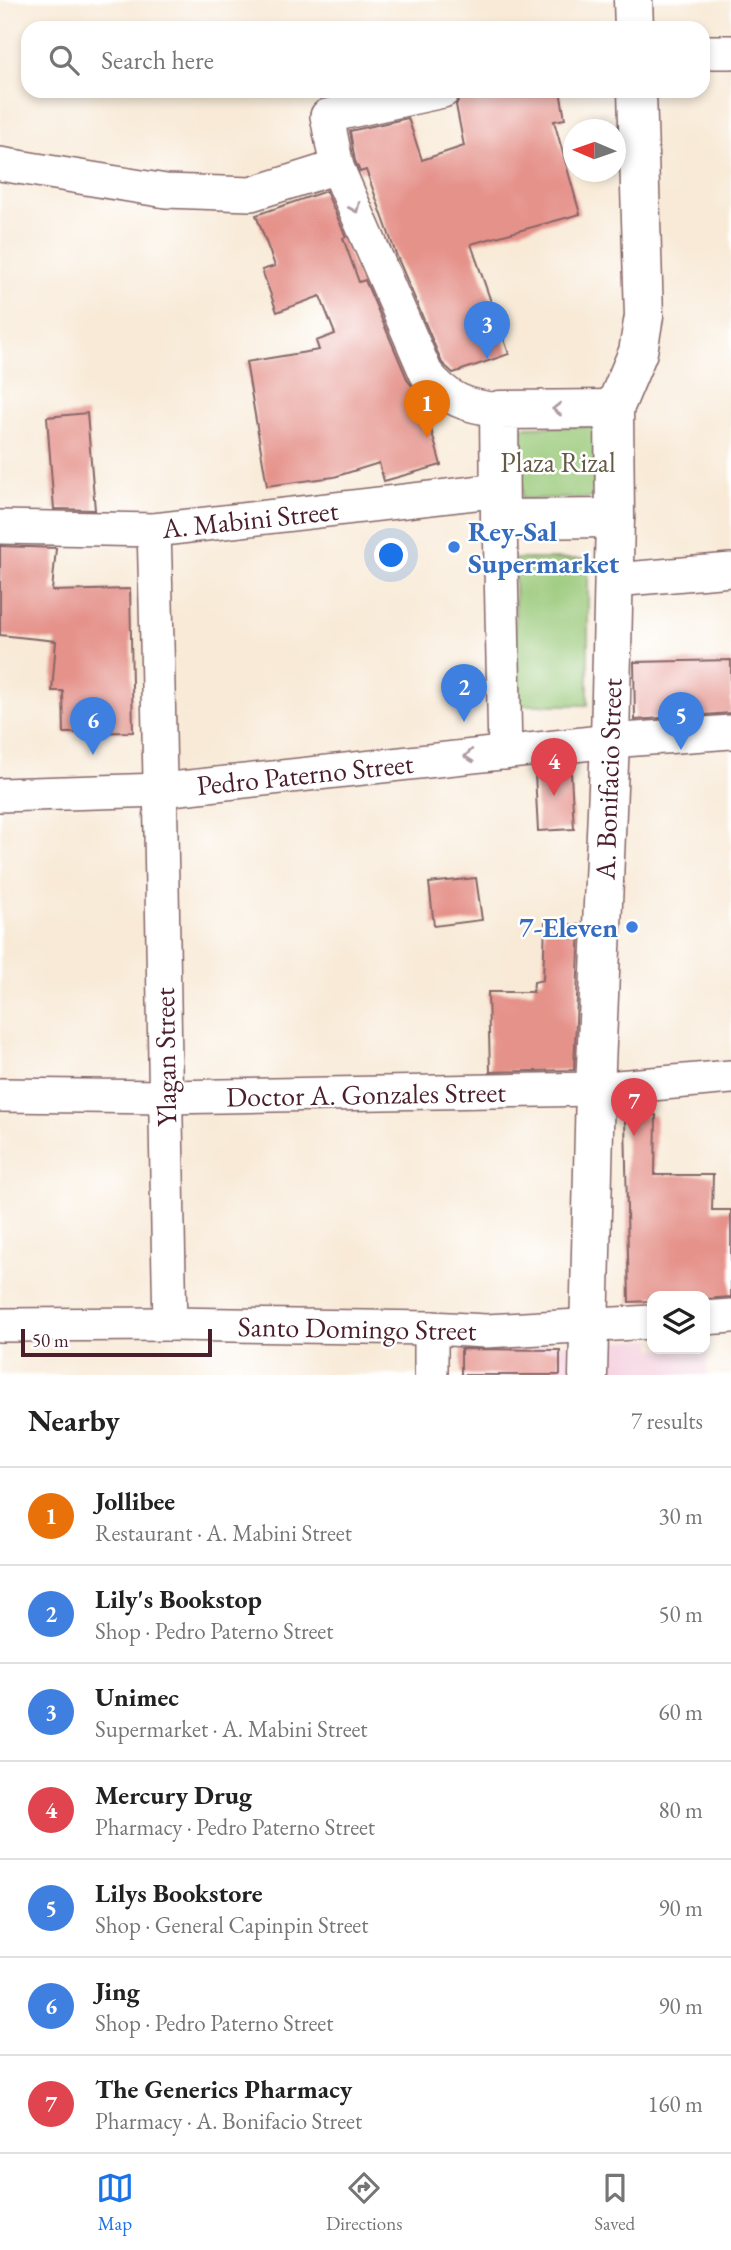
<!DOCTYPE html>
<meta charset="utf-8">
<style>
body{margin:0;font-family:"EB Garamond",serif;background:#f6f6f6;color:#222}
.controls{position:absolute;right:21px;bottom:21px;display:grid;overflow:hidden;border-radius:14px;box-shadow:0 4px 10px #0003}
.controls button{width:63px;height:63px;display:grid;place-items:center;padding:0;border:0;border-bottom:2px solid #e0e0e0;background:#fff;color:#222;font:35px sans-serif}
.compass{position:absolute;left:563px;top:119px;width:63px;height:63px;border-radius:50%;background:#fff;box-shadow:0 4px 10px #0003;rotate:272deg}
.scale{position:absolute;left:21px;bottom:18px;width:191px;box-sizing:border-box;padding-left:7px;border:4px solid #4a1f2b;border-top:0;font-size:19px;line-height:24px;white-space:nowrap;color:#4a1f2b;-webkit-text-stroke:5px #fff;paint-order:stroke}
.you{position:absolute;left:392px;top:556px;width:24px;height:24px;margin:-18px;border:5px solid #fff;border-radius:50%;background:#1a73e8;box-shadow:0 0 0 10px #1a73e833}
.badge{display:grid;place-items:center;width:46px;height:46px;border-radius:50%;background:#1a73e8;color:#fff;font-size:23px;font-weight:700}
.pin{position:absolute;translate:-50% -58px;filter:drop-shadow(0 2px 4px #0008)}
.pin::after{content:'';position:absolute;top:37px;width:24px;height:21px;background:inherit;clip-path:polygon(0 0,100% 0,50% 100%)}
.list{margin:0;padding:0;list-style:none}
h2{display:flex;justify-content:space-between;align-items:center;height:91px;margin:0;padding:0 28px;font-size:30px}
h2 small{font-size:23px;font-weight:400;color:#767676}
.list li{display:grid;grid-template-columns:46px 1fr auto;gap:21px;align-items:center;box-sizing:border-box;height:98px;padding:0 28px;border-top:2px solid #e0e0e0}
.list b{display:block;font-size:26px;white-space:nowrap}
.list p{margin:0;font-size:23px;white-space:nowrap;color:#767676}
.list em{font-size:23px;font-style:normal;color:#767676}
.icon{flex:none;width:38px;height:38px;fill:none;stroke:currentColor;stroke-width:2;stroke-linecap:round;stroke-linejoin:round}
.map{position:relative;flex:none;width:731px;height:1375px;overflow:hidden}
.search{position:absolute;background:#fff;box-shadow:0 4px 10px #0003;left:21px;right:21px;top:21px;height:77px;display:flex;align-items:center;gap:18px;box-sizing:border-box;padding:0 24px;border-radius:21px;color:#767676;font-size:26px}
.sheet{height:777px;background:#fff}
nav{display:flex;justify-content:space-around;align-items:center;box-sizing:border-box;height:98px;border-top:2px solid #e0e0e0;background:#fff;font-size:19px;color:#767676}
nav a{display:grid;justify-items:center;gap:4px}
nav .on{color:#1a73e8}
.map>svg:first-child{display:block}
.built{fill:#f4cfdd}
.green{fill:#97c776;stroke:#707350;stroke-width:2}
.building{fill:#e5928a}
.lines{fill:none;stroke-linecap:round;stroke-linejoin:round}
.minor-casing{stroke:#876667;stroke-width:36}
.major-casing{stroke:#876667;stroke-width:41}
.minor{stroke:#fff;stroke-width:33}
.major{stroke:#fff;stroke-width:38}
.oneway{stroke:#ae9aa0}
.shop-dot{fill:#3f7fe0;stroke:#fff;stroke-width:2.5}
.labels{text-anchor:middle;stroke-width:5;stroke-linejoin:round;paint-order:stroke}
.park-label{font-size:28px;fill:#655a45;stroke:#fff}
.street-label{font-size:28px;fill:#4a1f2b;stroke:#fff}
.shop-label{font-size:28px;font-weight:bold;fill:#366cbe;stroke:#fff;text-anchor:start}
</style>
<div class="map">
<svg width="731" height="1375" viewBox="0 0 731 1375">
<rect width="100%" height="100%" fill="#fff"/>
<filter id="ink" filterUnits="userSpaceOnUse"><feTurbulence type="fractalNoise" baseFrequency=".0143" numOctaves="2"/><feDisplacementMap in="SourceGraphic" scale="14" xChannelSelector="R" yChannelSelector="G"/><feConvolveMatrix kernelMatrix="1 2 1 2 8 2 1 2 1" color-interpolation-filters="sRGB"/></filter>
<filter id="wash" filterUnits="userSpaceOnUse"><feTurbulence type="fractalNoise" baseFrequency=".00686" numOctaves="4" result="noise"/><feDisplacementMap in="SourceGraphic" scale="28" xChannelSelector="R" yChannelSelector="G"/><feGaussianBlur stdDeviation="1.57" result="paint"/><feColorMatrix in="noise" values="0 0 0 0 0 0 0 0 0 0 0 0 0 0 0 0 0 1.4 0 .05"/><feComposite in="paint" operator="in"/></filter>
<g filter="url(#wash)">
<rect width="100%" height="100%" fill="#f8ead7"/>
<polygon class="built" points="705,1336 709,1336 707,1375 514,1375 514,1347 652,1339 652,1349 705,1349"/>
<g class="green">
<polygon points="594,426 595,498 522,499 521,427"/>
<rect x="515" y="559" width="73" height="146"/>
</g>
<g id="blocks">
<g class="building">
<polygon points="560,91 565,119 554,121 580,214 471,244 509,354 453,373 442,363 396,254 366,170 360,172 355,161 350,131 408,118 422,160 464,146 456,105 462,92"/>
<polygon points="326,191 346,237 343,238 359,282 365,280 408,381 422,397 441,465 384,481 379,463 334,477 267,486 246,362 319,350 316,341 335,334 320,296 277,312 262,270 275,266 256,215"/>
<polygon points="87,413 95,510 54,509 47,417"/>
<polygon points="0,546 56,548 52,591 130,589 133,732 64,733 63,691 52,691 56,641 0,635"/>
<polygon points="731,660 731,713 635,720 634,662"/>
<polygon points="571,773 574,829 538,831 535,774"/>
<polygon points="476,878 482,920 434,926 429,883"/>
<polygon points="545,923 580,925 574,1070 490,1072 488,992 533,992 534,982 543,980"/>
<polygon points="656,1115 655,1175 713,1175 712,1210 731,1210 731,1297 705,1299 705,1296 652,1296 652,1301 629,1302 625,1118"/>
<polygon points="461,1349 560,1350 560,1375 461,1375"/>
</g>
</g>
</g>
<g filter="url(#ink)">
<use href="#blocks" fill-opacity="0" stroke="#876667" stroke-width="2"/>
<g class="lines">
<g class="minor-casing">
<g id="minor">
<polyline points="703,52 731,52"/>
<path d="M443 91 327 116 337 167 426 373C448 400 465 406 499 410"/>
<polyline points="0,164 166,191 251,194 337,167"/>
<polyline points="500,519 505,753"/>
<polyline points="0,527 154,530 500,490"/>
<path d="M154 530C162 795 164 1059 170 1324"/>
<polyline points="614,580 731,570"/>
<polyline points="0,795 162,790 610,741 731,732"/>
<polyline points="0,1095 165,1097 595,1089 731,1077"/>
<polyline points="705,1318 731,1316"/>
<polyline points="0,1325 170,1324 431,1328 486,1331 652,1322"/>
<polyline points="431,1328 431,1375"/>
</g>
</g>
<g class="major-casing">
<g id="major">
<polyline points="633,0 634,28"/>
<polyline points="614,409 499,410 500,519 615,518"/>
<polyline points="588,1375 595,1089 610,741 615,518 614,409 638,352 644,316 637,91"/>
</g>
</g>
<use href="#minor" class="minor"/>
<use href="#major" class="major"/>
</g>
<defs><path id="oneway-chevron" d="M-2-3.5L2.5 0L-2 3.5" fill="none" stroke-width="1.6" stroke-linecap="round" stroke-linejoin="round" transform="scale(1.75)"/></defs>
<g class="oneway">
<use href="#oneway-chevron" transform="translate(355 208) rotate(67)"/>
<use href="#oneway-chevron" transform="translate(557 409) rotate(180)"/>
<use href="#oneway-chevron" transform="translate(469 756) rotate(174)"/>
</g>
</g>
<g class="shop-dot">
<circle cx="454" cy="547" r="7"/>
<circle cx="632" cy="927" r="7"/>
</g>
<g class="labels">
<g class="park-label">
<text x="558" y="472">Plaza Rizal</text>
</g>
<g class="street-label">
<text transform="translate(250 519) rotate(-6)" y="10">A. Mabini Street</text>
<text transform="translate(305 774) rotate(-6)" y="10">Pedro Paterno Street</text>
<text transform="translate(608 779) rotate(-88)" y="10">A. Bonifacio Street</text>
<text transform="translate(165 1057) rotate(-91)" y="10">Ylagan Street</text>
<text transform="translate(366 1094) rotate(-1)" y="10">Doctor A. Gonzales Street</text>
<text transform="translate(357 1328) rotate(1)" y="10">Santo Domingo Street</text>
</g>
<g class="shop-label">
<text x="468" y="541">Rey-Sal<tspan x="468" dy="32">Supermarket</tspan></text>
<text x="618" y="937" text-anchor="end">7-Eleven</text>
</g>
</g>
</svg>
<div class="controls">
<button><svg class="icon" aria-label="layers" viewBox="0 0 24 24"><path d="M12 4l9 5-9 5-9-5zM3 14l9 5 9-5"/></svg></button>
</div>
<svg class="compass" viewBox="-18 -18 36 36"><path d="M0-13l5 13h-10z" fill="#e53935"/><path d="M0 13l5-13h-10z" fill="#767676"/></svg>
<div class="scale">50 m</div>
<div class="you"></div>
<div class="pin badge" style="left:427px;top:438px;background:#e8710a">1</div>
<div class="pin badge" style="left:464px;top:722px;background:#3f7fe0">2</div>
<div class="pin badge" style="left:487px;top:359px;background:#3f7fe0">3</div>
<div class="pin badge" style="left:554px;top:796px;background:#e0444e">4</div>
<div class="pin badge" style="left:681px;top:750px;background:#3f7fe0">5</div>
<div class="pin badge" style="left:93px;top:755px;background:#3f7fe0">6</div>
<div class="pin badge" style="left:634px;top:1136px;background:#e0444e">7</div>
<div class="search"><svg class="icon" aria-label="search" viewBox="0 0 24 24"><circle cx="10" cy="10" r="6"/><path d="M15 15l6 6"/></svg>Search here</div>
</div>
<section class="sheet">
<h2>Nearby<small>7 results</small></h2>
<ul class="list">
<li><span class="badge" style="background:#e8710a">1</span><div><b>Jollibee</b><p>Restaurant · A. Mabini Street</p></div><em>30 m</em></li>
<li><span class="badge" style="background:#3f7fe0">2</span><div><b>Lily's Bookstop</b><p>Shop · Pedro Paterno Street</p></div><em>50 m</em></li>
<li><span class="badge" style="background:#3f7fe0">3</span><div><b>Unimec</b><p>Supermarket · A. Mabini Street</p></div><em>60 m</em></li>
<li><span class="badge" style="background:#e0444e">4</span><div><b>Mercury Drug</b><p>Pharmacy · Pedro Paterno Street</p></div><em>80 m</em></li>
<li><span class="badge" style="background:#3f7fe0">5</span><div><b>Lilys Bookstore</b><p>Shop · General Capinpin Street</p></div><em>90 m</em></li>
<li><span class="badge" style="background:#3f7fe0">6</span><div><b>Jing</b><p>Shop · Pedro Paterno Street</p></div><em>90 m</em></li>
<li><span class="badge" style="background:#e0444e">7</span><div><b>The Generics Pharmacy</b><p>Pharmacy · A. Bonifacio Street</p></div><em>160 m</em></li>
</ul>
</section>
<nav>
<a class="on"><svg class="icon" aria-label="map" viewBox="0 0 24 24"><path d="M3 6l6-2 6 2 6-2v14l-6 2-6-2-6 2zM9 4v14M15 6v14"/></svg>Map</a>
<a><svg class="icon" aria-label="directions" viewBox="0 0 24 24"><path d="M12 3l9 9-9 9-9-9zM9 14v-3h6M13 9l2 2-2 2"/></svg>Directions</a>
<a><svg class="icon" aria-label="saved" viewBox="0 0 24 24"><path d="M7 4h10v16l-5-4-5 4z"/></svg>Saved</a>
</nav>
